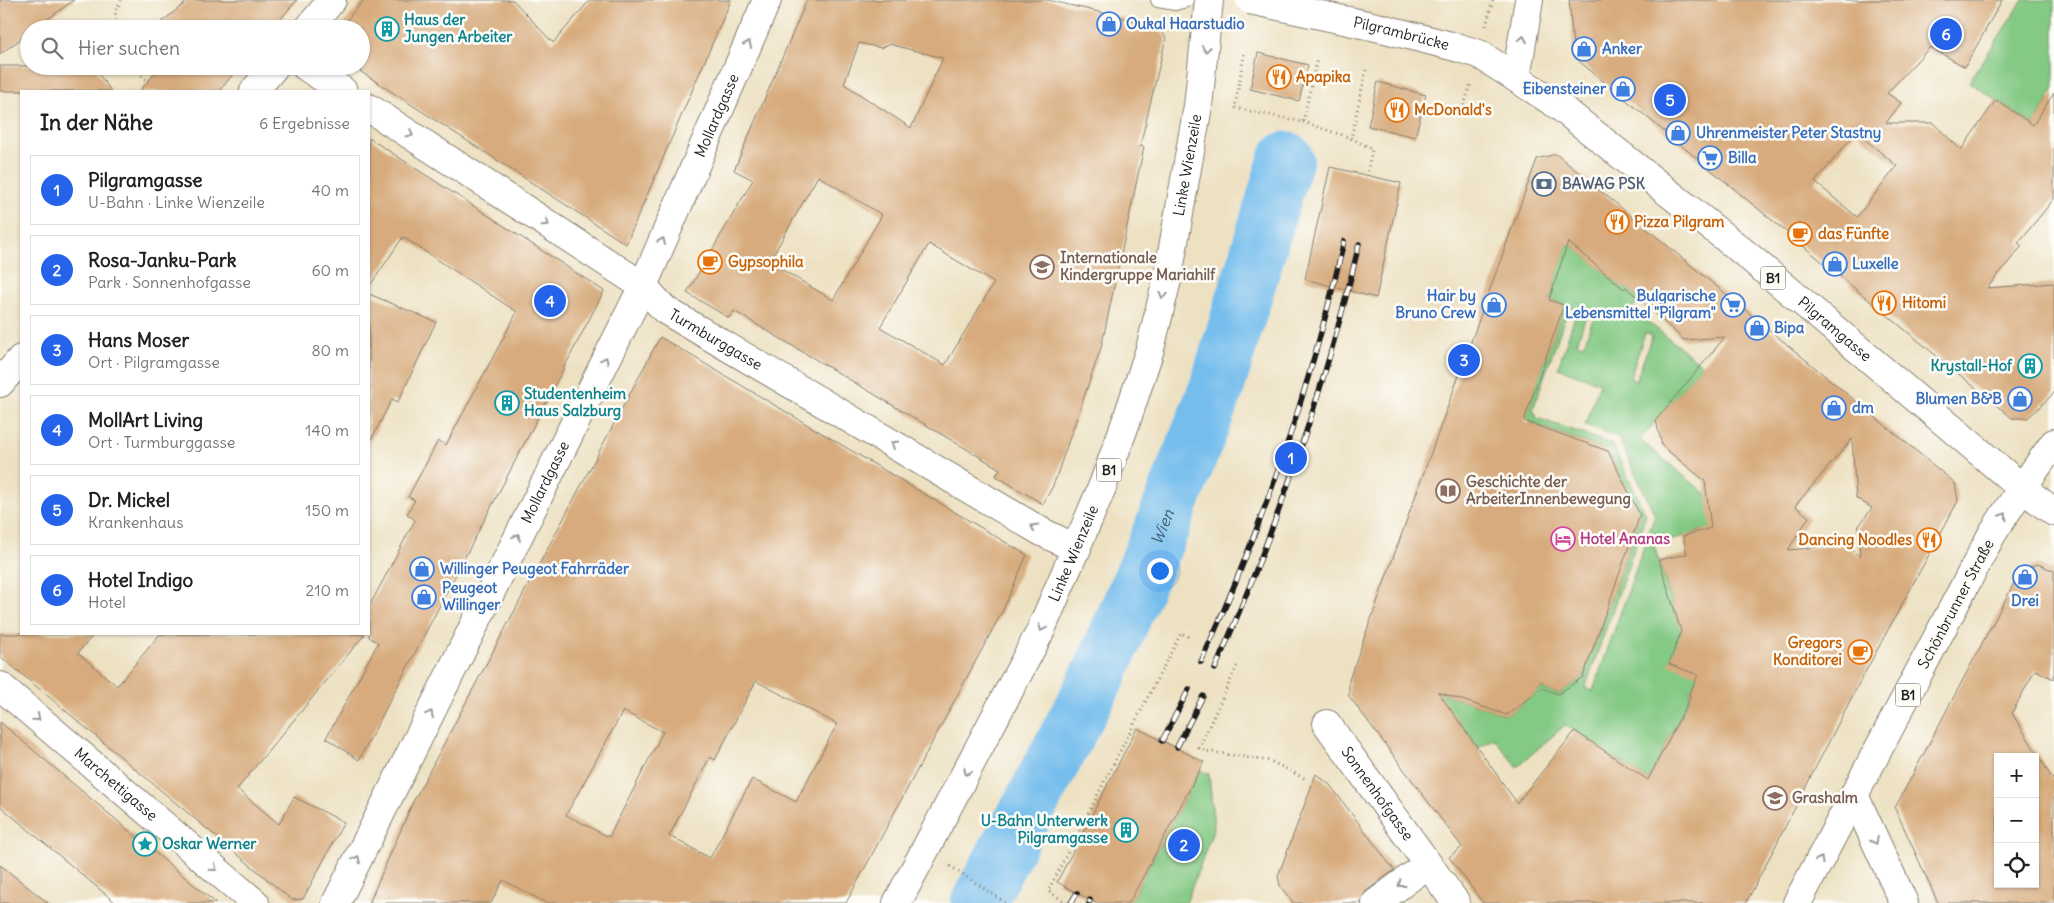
<!DOCTYPE html>
<html lang="de">
<meta charset="utf-8">
<style>
body{margin:0;font-family:Delius,sans-serif;background:#f2f2f2;color:#202124}
.controls{position:absolute;right:15px;bottom:15px;display:grid;overflow:hidden;border-radius:0px;box-shadow:0 1px 4px #0004}
.controls button{width:45px;height:45px;display:grid;place-items:center;padding:0;border:0;border-bottom:1px solid #e0e0e0;background:#fff;color:#202124;font:25px sans-serif}
.you{position:absolute;left:1159px;top:570px;width:18px;height:18px;margin:-12px;border:4px solid #fff;border-radius:50%;background:#1a73e8;box-shadow:0 0 0 8px #1a73e833}
.badge{display:grid;place-items:center;width:32px;height:32px;border-radius:50%;background:#2563eb;color:#fff;font-size:16px;font-weight:700}
.pin{position:absolute;translate:-50% -50%;border:2px solid #fff;box-shadow:0 1px 5px #0006}
.list{margin:0;padding:0;list-style:none}
h2{display:flex;justify-content:space-between;align-items:center;height:65px;margin:0;padding:0 20px;font-size:21px}
h2 small{font-size:16px;font-weight:400;color:#757577}
.list li{display:grid;grid-template-columns:32px 1fr auto;gap:15px;align-items:center;box-sizing:border-box;height:70px;margin:0 10px 10px;padding:0 10px;border:1px solid #e0e0e0;border-radius:0px}
.list b{display:block;font-size:19px;white-space:nowrap}
.list p{margin:0;font-size:16px;white-space:nowrap;color:#757577}
.list em{font-size:16px;font-style:normal;color:#757577}
.icon{flex:none;width:28px;height:28px;fill:none;stroke:currentColor;stroke-width:2;stroke-linecap:round;stroke-linejoin:round}
.map{position:relative;flex:none;width:2054px;height:903px;overflow:hidden}
.search{position:absolute;background:#fff;box-shadow:0 1px 4px #0004;left:20px;top:20px;width:350px;height:55px;display:flex;align-items:center;gap:12px;box-sizing:border-box;padding:0 18px;border-radius:28px;color:#757577;font-size:19px}
.panel{position:absolute;background:#fff;box-shadow:0 1px 4px #0004;left:20px;top:90px;width:350px;height:545px;border-radius:0px}
.map>svg:first-child{display:block}
.green{fill:#84c984;stroke:#507250;fill-rule:evenodd}
.lines{fill:none;stroke-linecap:round;stroke-linejoin:round}
.river{stroke:#74bded;stroke-width:55}
.building{fill:#d7ab7d;fill-rule:evenodd}
.lane-casing{stroke:#847e6f;stroke-width:16}
.street-casing{stroke:#847e6f;stroke-width:30}
.secondary-casing{stroke:#847e6f;stroke-width:30}
.primary-casing{stroke:#847e6f;stroke-width:30}
.path{stroke:#847e6f;stroke-width:3;stroke-dasharray:1 4;stroke-linecap:butt}
.lane{stroke:#fff;stroke-width:14}
.street{stroke:#fff;stroke-width:28}
.secondary{stroke:#fff;stroke-width:28}
.primary{stroke:#fff;stroke-width:28}
.rail-casing{stroke:#1c1c1c;stroke-width:5.5}
.rail{stroke:#fdfcf7;stroke-width:4;stroke-dasharray:11;stroke-linecap:butt}
.secondary-bridge-casing{stroke:#847e6f;stroke-width:30;stroke-linecap:butt}
.secondary-bridge{stroke:#fff;stroke-width:28}
.oneway{stroke:#999}
.labels{text-anchor:middle;stroke-width:5;stroke-linejoin:round;paint-order:stroke}
.shield{fill:#fdfcf7;stroke:#605f5e;stroke-width:1}
.shield-label{font-size:14px;font-weight:bold;fill:#1c1c1c}
.culture-label{font-size:15px;font-weight:bold;fill:#0d838f;stroke:#fdfcf7;text-anchor:start}
.shop-label{font-size:15px;font-weight:bold;fill:#366cbe;stroke:#fdfcf7;text-anchor:start}
.street-label{font-size:15px;fill:#1c1c1c;stroke:#fdfcf7}
.food-label{font-size:15px;font-weight:bold;fill:#c56008;stroke:#fdfcf7;text-anchor:start}
.service-label{font-size:15px;font-weight:bold;fill:#4e5e75;stroke:#fdfcf7;text-anchor:start}
.education-label{font-size:15px;font-weight:bold;fill:#785e54;stroke:#fdfcf7;text-anchor:start}
.hotel-label{font-size:15px;font-weight:bold;fill:#b23c85;stroke:#fdfcf7;text-anchor:start}
.water-label{font-size:16px;font-style:italic;fill:#3f5c70;stroke:#fdfcf7}
</style>
<div class="map">
<svg width="2054" height="903" viewBox="0 0 2054 903">
<rect width="100%" height="100%" fill="#fdfcf7"/>
<filter id="ink" filterUnits="userSpaceOnUse"><feTurbulence type="fractalNoise" baseFrequency=".02" numOctaves="2"/><feDisplacementMap in="SourceGraphic" scale="10" xChannelSelector="R" yChannelSelector="G"/><feConvolveMatrix kernelMatrix="1 2 1 2 8 2 1 2 1" color-interpolation-filters="sRGB"/></filter>
<filter id="wash" filterUnits="userSpaceOnUse"><feTurbulence type="fractalNoise" baseFrequency=".0096" numOctaves="4" result="noise"/><feDisplacementMap in="SourceGraphic" scale="20" xChannelSelector="R" yChannelSelector="G"/><feGaussianBlur stdDeviation="1.12" result="paint"/><feColorMatrix in="noise" values="0 0 0 0 0 0 0 0 0 0 0 0 0 0 0 0 0 1.4 0 .05"/><feComposite in="paint" operator="in"/></filter>
<g filter="url(#wash)">
<rect width="100%" height="100%" fill="#ede1c2"/>
<g class="green">
<polygon points="2023,0 2054,0 2054,87 2047,103 2033,125 1969,82"/>
<path d="M1571 244 1624 289 1626 287 1640 299 1629 312 1643 318 1702 365 1640 440 1723 508 1722 628 1689 694 1691 696 1648 780 1565 725 1517 767 1494 738 1478 748 1435 691 1507 715 1542 688 1558 694 1583 677 1640 516 1608 451 1531 423 1526 414 1564 305 1549 299 1566 245ZM1569 306 1577 310 1558 368 1600 383 1585 425 1618 437 1655 515 1593 691 1585 688 1646 515 1612 444 1537 418 1533 409ZM1588 310 1595 313 1584 345 1577 343ZM1645 333 1652 336 1636 381 1630 378ZM1703 530 1678 621 1654 546Z"/>
<polygon points="1200,770 1209,774 1214,828 1186,903 1129,903"/>
</g>
<g class="lines">
<path class="river" id="s1" d="M978 903 1100 673 1161 530 1217 387 1286 159"/>
</g>
<g id="blocks">
<g class="building">
<polygon points="0,0 74,0 34,29 29,29 29,33 0,54"/>
<polygon points="189,0 297,0 272,29 154,28"/>
<polygon points="364,0 513,0 553,43 590,0 731,0 626,244 352,66 361,66 361,29 339,29"/>
<path d="M807 0H1048L1158 26 1166 38 1140 146 1144 147 1101 348 1053 486 1043 504 996 476 1000 469 734 311 729 318 687 293 753 180 734 170ZM859 43 881 48 889 44 943 58 911 128 844 84ZM818 176 882 215 833 300 769 262ZM929 244 994 283 945 365 880 327Z"/>
<path d="M1569 0H2002L1965 67 1930 47 1887 93 1901 103 1886 123H1933L1961 150 1996 100 2033 125 2054 93V199L2018 243 2022 246 1987 288 2054 283V393L2028 418H2012L1574 57ZM1856 132 1897 166 1857 217 1815 182Z"/>
<polygon points="1258,53 1308,65 1299,101 1250,89"/>
<polygon points="0,66 93,66 111,91 0,91"/>
<polygon points="161,66 240,66 219,91 140,91"/>
<polygon points="1378,82 1426,95 1415,137 1368,126"/>
<polygon points="369,138 604,291 359,760 326,738 378,643 369,637 369,607 415,520 407,514 415,500 408,497 438,441 446,445 517,312 403,237 369,287"/>
<path d="M1556 154 1955 483 1958 501 1856 689 1746 903H1483L1449 857 1462 847 1349 696V680L1537 159ZM1568 242 1624 289 1626 287 1684 340 1725 337 1656 420 1662 446 1705 481 1711 528 1683 536 1687 554 1659 560 1681 631 1669 664 1698 675 1689 695 1691 696 1648 780 1575 731 1517 803 1438 692 1507 715 1542 688 1558 694 1583 677 1640 515 1608 451 1524 421 1564 305 1549 300ZM1852 439 1856 498 1872 508 1858 527 1860 557 1845 545 1788 550 1809 517 1795 506Z"/>
<polygon points="1330,167 1401,183 1376,298 1305,279"/>
<polygon points="369,294 436,322 398,402 392,399 369,444"/>
<path d="M660 337 1027 555 1003 610 846 903H546L503 880 491 903H369L413 802ZM756 681 837 724 796 802 752 779 710 858 669 836 710 757 715 760ZM623 711 663 732 609 837 566 815Z"/>
<path d="M2038 564 2054 571V679L2035 670 2012 713 2054 781V903H1938L1895 808 2021 570ZM1998 757H2035V884H1998Z"/>
<polygon points="0,634 94,634 78,653 117,686 160,634 365,634 237,789 279,824 294,797 344,822 303,899 292,900 0,656"/>
<polygon points="0,722 165,861 216,903 116,903 0,806"/>
<polygon points="1137,728 1204,762 1129,903 1096,903 1057,882"/>
<polygon points="1316,774 1330,785 1394,870 1366,891 1361,903 1293,903 1280,886 1278,876"/>
<polygon points="0,865 48,903 0,903"/>
</g>
</g>
</g>
<g filter="url(#ink)">
<use href="#blocks" fill-opacity="0" stroke="#847e6f" stroke-width="1"/>
<g class="lines">
<g class="lane-casing">
<polyline id="lane" points="1158,0 1175,3 1186,0"/>
</g>
<g class="street-casing">
<g id="street">
<polyline points="308,29 332,0"/>
<polyline points="305,66 343,91"/>
<polyline points="254,91 275,66"/>
<path id="s2" d="M369 108 643 286 665 310 1042 532 1077 549"/>
<polyline points="0,383 21,359"/>
<polyline points="2022,488 2054,443"/>
<path id="s3" d="M0 686 255 903"/>
<path id="s4" d="M1327 724 1456 903"/>
<polyline points="1855,797 1904,903"/>
<path id="s5" d="M336 903 643 286 767 0"/>
<polyline points="1376,903 1427,865"/>
</g>
</g>
<g class="secondary-casing">
<g id="secondary">
<polyline points="1459,48 1479,54 1516,78"/>
<polyline points="2022,488 2054,512"/>
</g>
</g>
<g class="primary-casing">
<g id="primary">
<path id="s6" d="M1529 0 1516 78 1559 106 1747 255 2022 488 1992 534 1797 903"/>
<path id="s7" d="M897 903 1040 632 1103 485 1126 422 1150 349 1168 276 1198 106 1209 0"/>
</g>
</g>
<g class="path">
<polyline points="1486,26 1493,0"/>
<polyline points="119,29 115,12 121,0"/>
<polyline points="1244,54 1235,108 1303,122 1317,59"/>
<polyline points="140,66 140,74 148,81"/>
<polyline points="1366,70 1351,138 1372,149 1367,175"/>
<polyline points="1461,115 1471,83"/>
<polyline points="1303,122 1351,138"/>
<polyline points="1237,666 1199,748 1205,751 1270,761 1306,779"/>
<polyline points="950,866 1006,903"/>
<polyline points="1067,903 1048,891 1181,633 1192,638"/>
</g>
<use href="#lane" class="lane"/>
<use href="#street" class="street"/>
<use href="#secondary" class="secondary"/>
<use href="#primary" class="primary"/>
<g class="rail-casing">
<g id="rail">
<path d="M1201 662C1263 526 1311 386 1344 241"/>
<path d="M1215 669C1275 531 1325 391 1359 244"/>
<polyline points="1162,741 1189,689"/>
<polyline points="1177,747 1203,696"/>
<polyline points="1071,903 1077,893"/>
<polyline points="1089,903 1090,900"/>
</g>
</g>
<use href="#rail" class="rail"/>
<g class="secondary-bridge-casing">
<g id="secondary-bridge">
<path id="s8" d="M1250 0 1381 28 1459 48"/>
</g>
</g>
<use href="#secondary-bridge" class="secondary-bridge"/>
</g>
<defs><path id="oneway-chevron" d="M-2-3.5L2.5 0L-2 3.5" fill="none" stroke-width="1.6" stroke-linecap="round" stroke-linejoin="round" transform="scale(1.25)"/></defs>
<g class="oneway">
<use href="#oneway-chevron" transform="translate(1523 39) rotate(-79)"/>
<use href="#oneway-chevron" transform="translate(748 44) rotate(-67)"/>
<use href="#oneway-chevron" transform="translate(1206 49) rotate(97)"/>
<use href="#oneway-chevron" transform="translate(410 134) rotate(33)"/>
<use href="#oneway-chevron" transform="translate(546 223) rotate(33)"/>
<use href="#oneway-chevron" transform="translate(662 241) rotate(-67)"/>
<use href="#oneway-chevron" transform="translate(1163 295) rotate(104)"/>
<use href="#oneway-chevron" transform="translate(605 360) rotate(-64)"/>
<use href="#oneway-chevron" transform="translate(894 444) rotate(-150)"/>
<use href="#oneway-chevron" transform="translate(2004 516) rotate(-57)"/>
<use href="#oneway-chevron" transform="translate(1034 527) rotate(-150)"/>
<use href="#oneway-chevron" transform="translate(517 537) rotate(-64)"/>
<use href="#oneway-chevron" transform="translate(1042 628) rotate(115)"/>
<use href="#oneway-chevron" transform="translate(430 714) rotate(-64)"/>
<use href="#oneway-chevron" transform="translate(37 718) rotate(40)"/>
<use href="#oneway-chevron" transform="translate(967 772) rotate(118)"/>
<use href="#oneway-chevron" transform="translate(1875 841) rotate(65)"/>
<use href="#oneway-chevron" transform="translate(357 859) rotate(-64)"/>
<use href="#oneway-chevron" transform="translate(1820 860) rotate(-61)"/>
<use href="#oneway-chevron" transform="translate(214 868) rotate(40)"/>
<use href="#oneway-chevron" transform="translate(1401 884) rotate(143)"/>
</g>
</g>
<defs>
<g id="shop-ring" transform="scale(1.25)"><circle r="9.5" fill="#fdfcf7" stroke="#3f7fe0" stroke-width="1.5"/><path d="M-5-2.5h2.3a2.7 3.5 0 0 1 5.4 0H5L5.5 6h-11ZM-1.5-2.5h3a1.5 2.3 0 0 0-3 0Z" fill="#3f7fe0"/></g>
<g id="building-ring" transform="scale(1.25)"><circle r="9.5" fill="#fdfcf7" stroke="#0f9aa8" stroke-width="1.5"/><path d="M-4-6H4V6H1V3H-1V6H-4ZM-2.5-4.3h1.7v1.8h-1.7ZM.8-4.3h1.7v1.8H.8ZM-2.5-1h1.7V.8h-1.7ZM.8-1h1.7V.8H.8Z" fill="#0f9aa8"/></g>
<g id="restaurant-ring" transform="scale(1.25)"><circle r="9.5" fill="#fdfcf7" stroke="#e8710a" stroke-width="1.5"/><path d="M-5-6h1v4h1v-4h1v4h1v-4h1v5L-1.5 .5V6h-2V.5L-5-1ZM5-6V6H3V1.5H1.5Q1.5-4 5-6Z" fill="#e8710a"/></g>
<g id="supermarket-ring" transform="scale(1.25)"><circle r="9.5" fill="#fdfcf7" stroke="#3f7fe0" stroke-width="1.5"/><path d="M-6-5.5h2.5l.6 2H6L4.5 2H-2.5L-4.4-4H-6ZM-1.5 3.2a1.3 1.3 0 1 0 .1 0ZM3 3.2a1.3 1.3 0 1 0 .1 0Z" fill="#3f7fe0"/></g>
<g id="bank-ring" transform="scale(1.25)"><circle r="9.5" fill="#fdfcf7" stroke="#5c6f8a" stroke-width="1.5"/><path d="M-6-4H6V4H-6ZM0-2.3a2.3 2.3 0 1 0 0 4.6a2.3 2.3 0 1 0 0-4.6Z" fill="#5c6f8a"/></g>
<g id="cafe-ring" transform="scale(1.25)"><circle r="9.5" fill="#fdfcf7" stroke="#e8710a" stroke-width="1.5"/><path d="M-5.5-4.5H6V0H3Q3 3.5 0 3.5H-2.5Q-5.5 3.5-5.5 0ZM3-3.2v2h1.7v-2ZM-6 4.5H4V6H-6Z" fill="#e8710a"/></g>
<g id="school-ring" transform="scale(1.25)"><circle r="9.5" fill="#fdfcf7" stroke="#8d6e63" stroke-width="1.5"/><path d="M0-5L7-2L0 1L-7-2ZM-4 1L0 2.5L4 1V4Q0 6-4 4Z" fill="#8d6e63"/></g>
<g id="library-ring" transform="scale(1.25)"><circle r="9.5" fill="#fdfcf7" stroke="#8d6e63" stroke-width="1.5"/><path d="M-6-4Q-3-5.5-.7-3.5V5Q-3 3-6 4ZM6-4Q3-5.5 .7-3.5V5Q3 3 6 4Z" fill="#8d6e63"/></g>
<g id="hotel-ring" transform="scale(1.25)"><circle r="9.5" fill="#fdfcf7" stroke="#d1479c" stroke-width="1.5"/><path d="M-6-4.5h1.5V1H6V5H4.5V3h-9V5H-6ZM-4 0a1.8 1.8 0 1 1 3.6 0ZM.5 0V-2.5h3Q6-2.5 6 0Z" fill="#d1479c"/></g>
<g id="sight-ring" transform="scale(1.25)"><circle r="9.5" fill="#fdfcf7" stroke="#0f9aa8" stroke-width="1.5"/><path d="M0-6L1.8-2.2L6-1.7L2.9 1.2L3.7 5.4L0 3.3L-3.7 5.4L-2.9 1.2L-6-1.7L-1.8-2.2Z" fill="#0f9aa8"/></g>
</defs>
<g fill-rule="evenodd">
<use href="#shop-ring" x="1109" y="24"/>
<use href="#building-ring" x="387" y="29"/>
<use href="#shop-ring" x="1584" y="49"/>
<use href="#restaurant-ring" x="1279" y="77"/>
<use href="#shop-ring" x="1623" y="89"/>
<use href="#restaurant-ring" x="1397" y="110"/>
<use href="#shop-ring" x="1678" y="133"/>
<use href="#supermarket-ring" x="1710" y="158"/>
<use href="#bank-ring" x="1544" y="184"/>
<use href="#restaurant-ring" x="1617" y="222"/>
<use href="#cafe-ring" x="1800" y="234"/>
<use href="#cafe-ring" x="710" y="262"/>
<use href="#shop-ring" x="1835" y="264"/>
<use href="#school-ring" x="1042" y="267"/>
<use href="#restaurant-ring" x="1884" y="303"/>
<use href="#shop-ring" x="1494" y="305"/>
<use href="#supermarket-ring" x="1733" y="305"/>
<use href="#shop-ring" x="1757" y="328"/>
<use href="#building-ring" x="2030" y="366"/>
<use href="#shop-ring" x="2020" y="399"/>
<use href="#building-ring" x="507" y="403"/>
<use href="#shop-ring" x="1834" y="408"/>
<use href="#library-ring" x="1448" y="491"/>
<use href="#hotel-ring" x="1563" y="539"/>
<use href="#restaurant-ring" x="1929" y="540"/>
<use href="#shop-ring" x="422" y="569"/>
<use href="#shop-ring" x="2025" y="577"/>
<use href="#shop-ring" x="424" y="597"/>
<use href="#cafe-ring" x="1860" y="652"/>
<use href="#school-ring" x="1775" y="798"/>
<use href="#building-ring" x="1126" y="830"/>
<use href="#sight-ring" x="145" y="844"/>
</g>
<g class="labels">
<g class="shield">
<rect x="1760.5" y="266.5" width="25" height="23" rx="4"/>
<rect x="1096.5" y="458.5" width="25" height="23" rx="4"/>
<rect x="1895.5" y="683.5" width="25" height="23" rx="4"/>
</g>
<g class="shield-label">
<text x="1773" y="283">B1</text>
<text x="1109" y="475">B1</text>
<text x="1908" y="700">B1</text>
</g>
<g class="culture-label">
<text x="404" y="25">Haus der<tspan x="404" dy="17">Jungen Arbeiter</tspan></text>
<text x="2012" y="371" text-anchor="end">Krystall-Hof</text>
<text x="524" y="399">Studentenheim<tspan x="524" dy="17">Haus Salzburg</tspan></text>
<text x="1108" y="826" text-anchor="end">U-Bahn Unterwerk<tspan x="1108" dy="17">Pilgramgasse</tspan></text>
<text x="162" y="849">Oskar Werner</text>
</g>
<g class="shop-label">
<text x="1126" y="29">Oukal Haarstudio</text>
<text x="1602" y="54">Anker</text>
<text x="1606" y="94" text-anchor="end">Eibensteiner</text>
<text x="1696" y="138">Uhrenmeister Peter Stastny</text>
<text x="1728" y="163">Billa</text>
<text x="1852" y="269">Luxelle</text>
<text x="1476" y="301" text-anchor="end">Hair by<tspan x="1476" dy="17">Bruno Crew</tspan></text>
<text x="1716" y="301" text-anchor="end">Bulgarische<tspan x="1716" dy="17">Lebensmittel "Pilgram"</tspan></text>
<text x="1774" y="333">Bipa</text>
<text x="2002" y="404" text-anchor="end">Blumen B&amp;B</text>
<text x="1852" y="413">dm</text>
<text x="440" y="574">Willinger Peugeot Fahrräder</text>
<text x="442" y="593">Peugeot<tspan x="442" dy="17">Willinger</tspan></text>
<text x="2025" y="606" text-anchor="middle">Drei</text>
</g>
<g class="street-label">
<text dy="5" stroke="none"><textPath href="#s8" startOffset="155">Pilgrambrücke</textPath></text>
<text dy="5" stroke="none"><textPath href="#s5" startOffset="875">Mollardgasse</textPath></text>
<text dy="5" stroke="none"><textPath href="#s7" startOffset="798">Linke Wienzeile</textPath></text>
<text dy="5" stroke="none"><textPath href="#s6" startOffset="485">Pilgramgasse</textPath></text>
<text dy="5" stroke="none"><textPath href="#s2" startOffset="418">Turmburggasse</textPath></text>
<text dy="5" stroke="none"><textPath href="#s5" startOffset="470">Mollardgasse</textPath></text>
<text dy="5" stroke="none"><textPath href="#s7" startOffset="392">Linke Wienzeile</textPath></text>
<text transform="translate(1956 604) rotate(-62)" y="5">Schönbrunner Straße</text>
<text dy="5" stroke="none"><textPath href="#s3" startOffset="152">Marchettigasse</textPath></text>
<text dy="5" stroke="none"><textPath href="#s4" startOffset="86">Sonnenhofgasse</textPath></text>
</g>
<g class="food-label">
<text x="1296" y="82">Apapika</text>
<text x="1414" y="115">McDonald's</text>
<text x="1634" y="227">Pizza Pilgram</text>
<text x="1818" y="239">das Fünfte</text>
<text x="728" y="267">Gypsophila</text>
<text x="1902" y="308">Hitomi</text>
<text x="1912" y="545" text-anchor="end">Dancing Noodles</text>
<text x="1842" y="648" text-anchor="end">Gregors<tspan x="1842" dy="17">Konditorei</tspan></text>
</g>
<g class="service-label">
<text x="1562" y="189">BAWAG PSK</text>
</g>
<g class="education-label">
<text x="1060" y="263">Internationale<tspan x="1060" dy="17">Kindergruppe Mariahilf</tspan></text>
<text x="1466" y="487">Geschichte der<tspan x="1466" dy="17">ArbeiterInnenbewegung</tspan></text>
<text x="1792" y="803">Grashalm</text>
</g>
<g class="hotel-label">
<text x="1580" y="544">Hotel Ananas</text>
</g>
<g class="water-label">
<text dy="6" stroke="none"><textPath href="#s1" startOffset="419">Wien</textPath></text>
</g>
</g>
</svg>
<div class="controls">
<button>+</button>
<button>−</button>
<button><svg class="icon" aria-label="locate" viewBox="0 0 24 24"><circle cx="12" cy="12" r="6"/><path d="M12 2v4M12 18v4M2 12h4M18 12h4"/></svg></button>
</div>
<div class="you"></div>
<div class="pin badge" style="left:1291px;top:458px">1</div>
<div class="pin badge" style="left:1184px;top:845px">2</div>
<div class="pin badge" style="left:1464px;top:360px">3</div>
<div class="pin badge" style="left:550px;top:301px">4</div>
<div class="pin badge" style="left:1670px;top:100px">5</div>
<div class="pin badge" style="left:1946px;top:34px">6</div>
<div class="search"><svg class="icon" aria-label="search" viewBox="0 0 24 24"><circle cx="10" cy="10" r="6"/><path d="M15 15l6 6"/></svg>Hier suchen</div>
<section class="panel">
<h2>In der Nähe<small>6 Ergebnisse</small></h2>
<ul class="list">
<li><span class="badge">1</span><div><b>Pilgramgasse</b><p>U-Bahn · Linke Wienzeile</p></div><em>40 m</em></li>
<li><span class="badge">2</span><div><b>Rosa-Janku-Park</b><p>Park · Sonnenhofgasse</p></div><em>60 m</em></li>
<li><span class="badge">3</span><div><b>Hans Moser</b><p>Ort · Pilgramgasse</p></div><em>80 m</em></li>
<li><span class="badge">4</span><div><b>MollArt Living</b><p>Ort · Turmburggasse</p></div><em>140 m</em></li>
<li><span class="badge">5</span><div><b>Dr. Mickel</b><p>Krankenhaus</p></div><em>150 m</em></li>
<li><span class="badge">6</span><div><b>Hotel Indigo</b><p>Hotel</p></div><em>210 m</em></li>
</ul>
</section>
</div>
